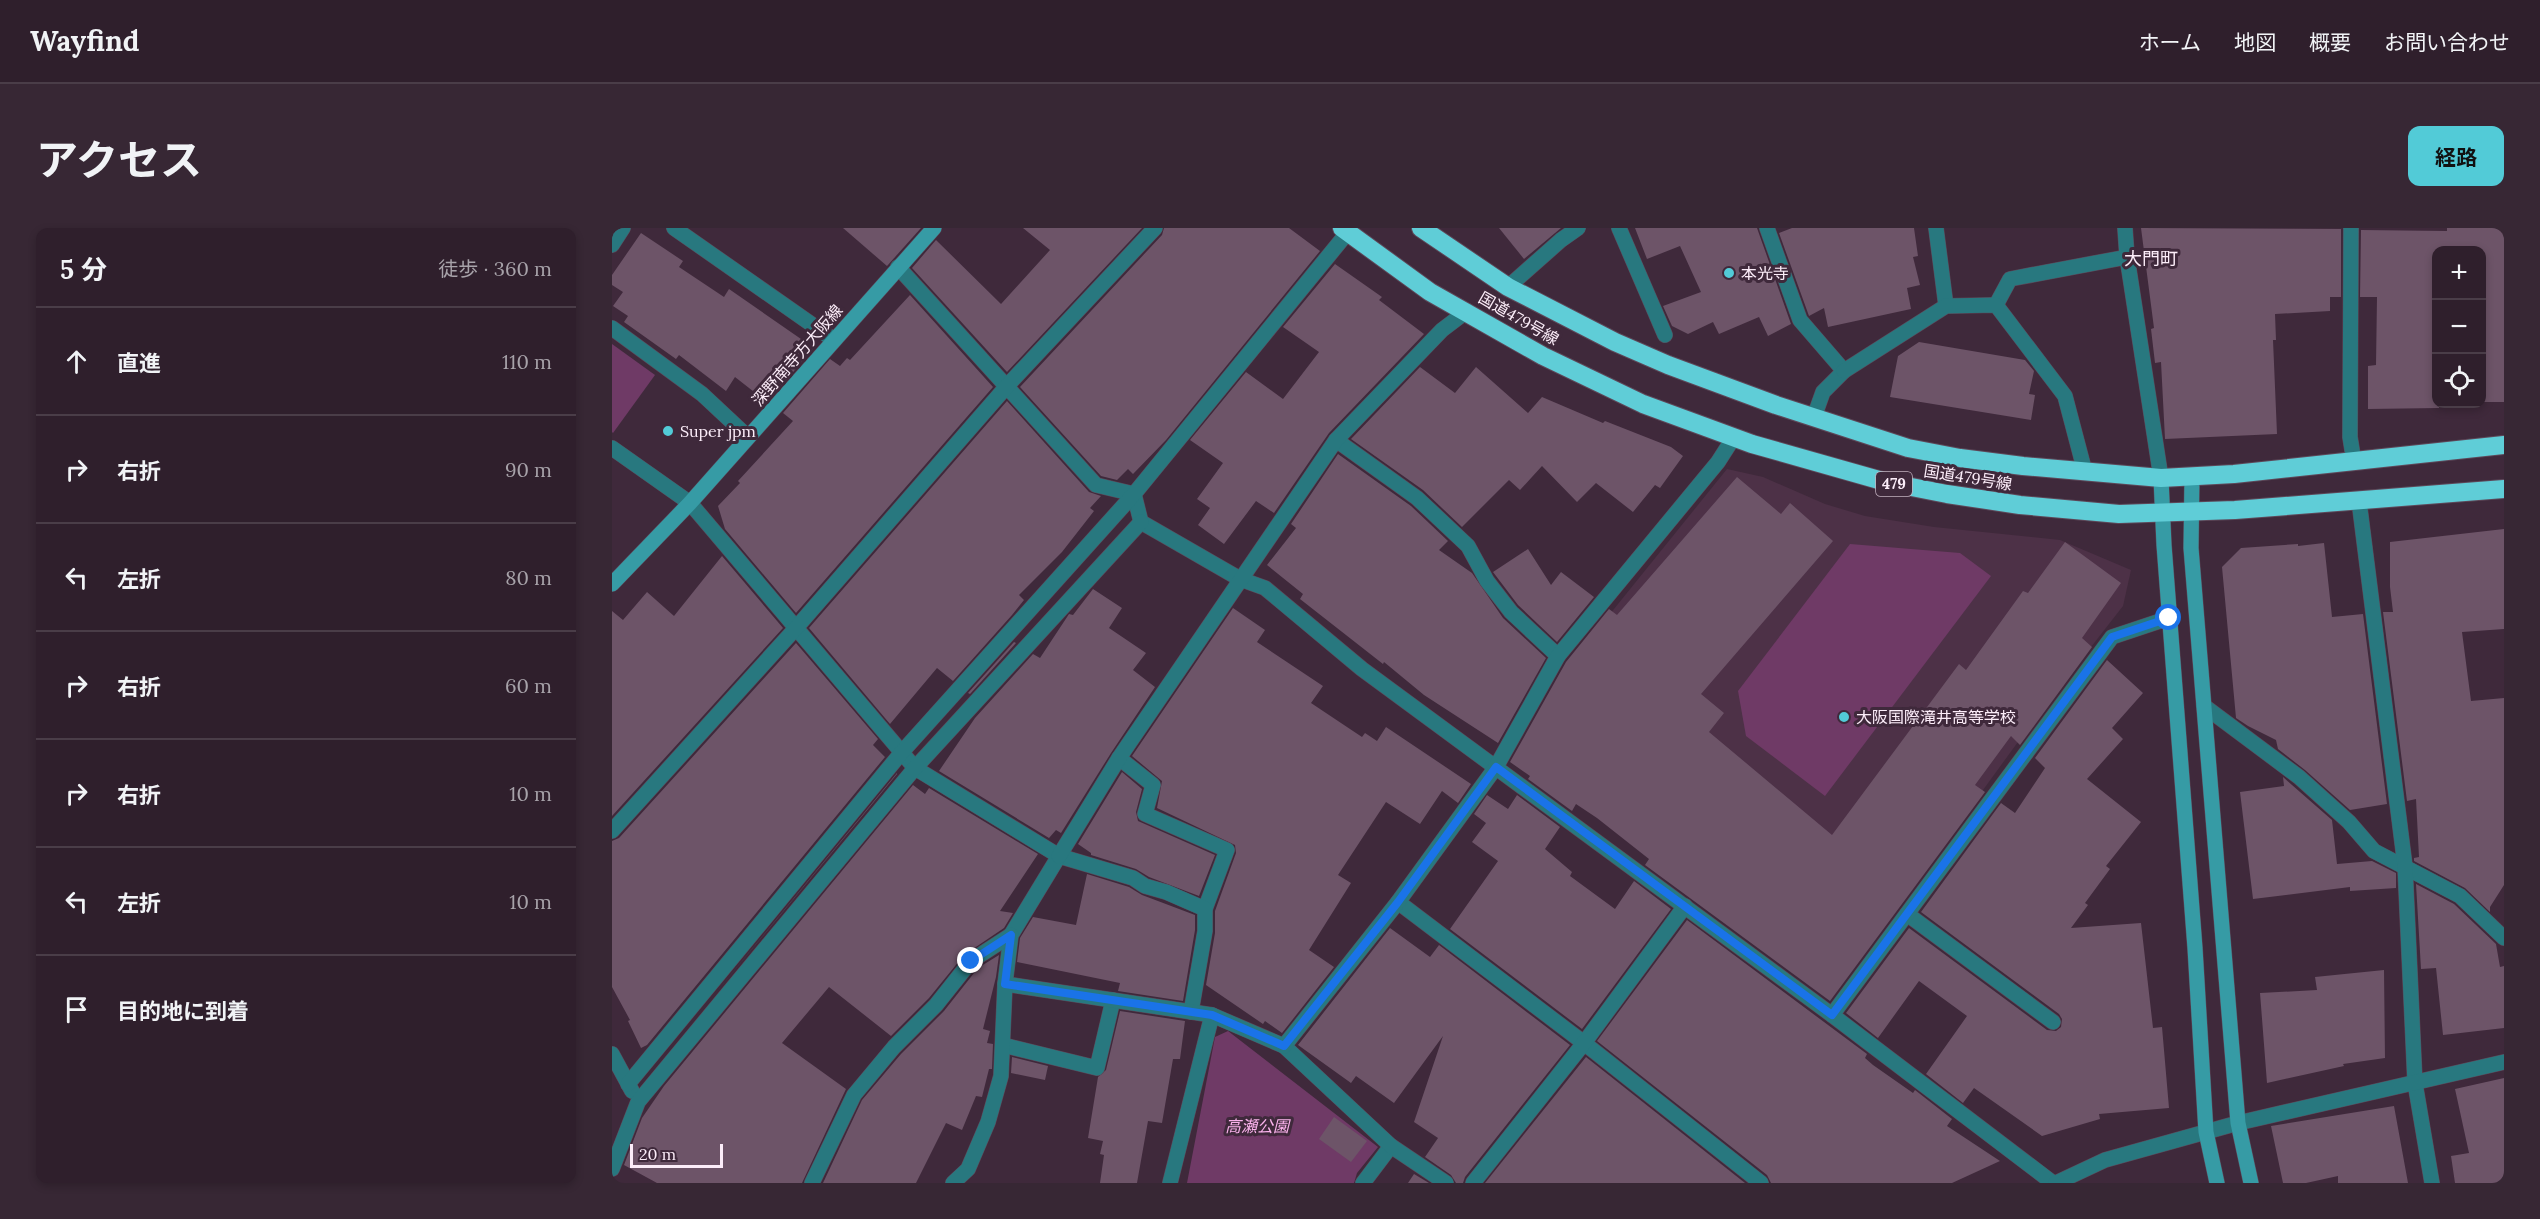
<!DOCTYPE html>
<html lang="ja">
<meta charset="utf-8">
<style>
body{margin:0;font-family:Lora,"Noto Sans JP",serif;background:#372734;color:#f1f3f6}
.controls{position:absolute;right:18px;top:18px;display:grid;overflow:hidden;border-radius:12px;box-shadow:0 3px 9px #0003}
.controls button{width:54px;height:54px;display:grid;place-items:center;padding:0;border:0;border-bottom:2px solid #4a3d48;background:#2f1f2c;color:#f1f3f6;font:30px sans-serif}
.scale{position:absolute;left:18px;bottom:15px;width:93px;box-sizing:border-box;padding-left:6px;border:3px solid #fcedf9;border-top:0;font-size:16px;line-height:21px;white-space:nowrap;color:#fcedf9;-webkit-text-stroke:4px #3f293b;paint-order:stroke}
.stop{position:absolute;width:18px;height:18px;margin:-14px;border:4px solid #1a73e8;border-radius:50%;background:#fff}
.stop.end{background:#1a73e8;border-color:#fff;box-shadow:0 2px 6px #0008}
.list{margin:0;padding:0;list-style:none}
h2{display:flex;justify-content:space-between;align-items:center;height:78px;margin:0;padding:0 24px;font-size:26px}
h2 small{font-size:20px;font-weight:400;color:#a7a2a9}
.list li{display:grid;grid-template-columns:39px 1fr auto;gap:18px;align-items:center;box-sizing:border-box;height:108px;padding:0 24px;border-top:2px solid #4a3d48}
.list b{display:block;font-size:22px;white-space:nowrap}
.list em{font-size:20px;font-style:normal;color:#a7a2a9}
.icon{flex:none;width:33px;height:33px;fill:none;stroke:currentColor;stroke-width:2;stroke-linecap:round;stroke-linejoin:round}
.map{position:relative;flex:none;width:1892px;height:955px;overflow:hidden;border-radius:12px}
header{display:flex;align-items:center;gap:36px;box-sizing:border-box;height:84px;padding:0 30px;background:#2f1f2c;border-bottom:2px solid #4a3d48}
header strong{font-size:28px}
nav{display:flex;gap:33px;margin-inline-start:auto;font-size:21px}
.intro{display:flex;align-items:center;justify-content:space-between;box-sizing:border-box;height:144px;padding:0 36px}
h1{margin:0;font-size:42px}
.button{padding:15px 27px;border-radius:12px;background:#52cbd7;color:#111;font-size:21px;font-weight:700}
main{display:flex;gap:36px;padding:0 36px}
aside{flex:1;background:#2f1f2c;border-radius:12px;box-shadow:0 3px 9px #0003}
.map>svg:first-child{display:block}
.built{fill:#4d3147}
.park{fill:#6f3a66}
.building{fill:#6d5468}
.lines{fill:none;stroke-linecap:round;stroke-linejoin:round}
.lane-casing{stroke:#5d4859;stroke-width:16}
.street-casing{stroke:#5d4859;stroke-width:16}
.secondary-casing{stroke:#5d4859;stroke-width:16}
.highway-casing{stroke:#5d4859;stroke-width:20}
.lane{stroke:#28787f;stroke-width:15}
.street{stroke:#28787f;stroke-width:15}
.secondary{stroke:#369ba5;stroke-width:15}
.highway{stroke:#5fcdd7;stroke-width:18}
.route{stroke:#1a73e8;stroke-width:8}
.poi-dot{fill:#52cbd7;stroke:#3f293b;stroke-width:2}
.labels{text-anchor:middle;stroke-width:6;stroke-linejoin:round;paint-order:stroke}
.shield{fill:#3f293b;stroke:#c3b2c0;stroke-width:1.5}
.shield-label{font-size:15px;font-weight:bold;fill:#fcedf9}
.poi-label{font-size:16px;fill:#fcedf9;stroke:#3f293b;text-anchor:start}
.street-label{font-size:16px;fill:#fcedf9;stroke:#3f293b}
.park-label{font-size:16px;font-style:italic;fill:#fab2ec;stroke:#3f293b}
.neighbourhood-label{font-size:18px;fill:#fcedf9;stroke:#3f293b}
</style>
<header>
<strong>Wayfind</strong>
<nav><a>ホーム</a><a>地図</a><a>概要</a><a>お問い合わせ</a></nav>
</header>
<div class="intro"><h1>アクセス</h1><a class="button">経路</a></div>
<main>
<aside>
<h2>5 分<small>徒歩 · 360 m</small></h2>
<ul class="list">
<li><svg class="icon" aria-label="ahead" viewBox="0 0 24 24"><path d="M12 20V5M6 11l6-6 6 6"/></svg><div><b>直進</b></div><em>110 m</em></li>
<li><svg class="icon" aria-label="right" viewBox="0 0 24 24"><path d="M7 20v-9h11M14 6l5 5-5 5"/></svg><div><b>右折</b></div><em>90 m</em></li>
<li><svg class="icon" aria-label="left" viewBox="0 0 24 24"><path d="M17 20v-9H6M10 6l-5 5 5 5"/></svg><div><b>左折</b></div><em>80 m</em></li>
<li><svg class="icon" aria-label="right" viewBox="0 0 24 24"><path d="M7 20v-9h11M14 6l5 5-5 5"/></svg><div><b>右折</b></div><em>60 m</em></li>
<li><svg class="icon" aria-label="right" viewBox="0 0 24 24"><path d="M7 20v-9h11M14 6l5 5-5 5"/></svg><div><b>右折</b></div><em>10 m</em></li>
<li><svg class="icon" aria-label="left" viewBox="0 0 24 24"><path d="M17 20v-9H6M10 6l-5 5 5 5"/></svg><div><b>左折</b></div><em>10 m</em></li>
<li><svg class="icon" aria-label="arrive" viewBox="0 0 24 24"><path d="M6 21V4h12l-3 4 3 4H6"/></svg><div><b>目的地に到着</b></div></li>
</ul>
</aside>
<div class="map">
<svg width="1892" height="955" viewBox="0 0 1892 955">
<rect width="100%" height="100%" fill="#3f293b"/>
<polygon class="built" points="1115,241 1151,249 1213,276 1253,288 1322,299 1448,312 1519,342 1511,378 1419,496 1315,639 1247,726 981,407"/>
<g class="park">
<polygon points="0,116 43,147 1,205 0,204"/>
<polygon points="1238,316 1348,325 1379,348 1213,568 1134,508 1126,463"/>
<polygon points="616,803 766,919 745,945 742,955 575,955 603,809"/>
</g>
<g class="building">
<polygon points="231,0 309,0 275,38"/>
<polygon points="411,0 530,0 395,144 300,40 324,12 389,76 438,22"/>
<polygon points="552,0 677,0 708,23 554,212 521,246 516,241 505,252 489,248 408,159 550,7"/>
<polygon points="887,0 949,0 912,31"/>
<polygon points="1023,0 1145,0 1179,96 1156,108 1147,89 1107,106 1101,94 1076,106 1060,98 1051,78 1089,64 1068,18 1035,31"/>
<polygon points="1180,0 1302,0 1306,28 1301,29 1308,57 1295,60 1299,81 1216,99 1212,80 1197,88 1167,5"/>
<polygon points="1529,0 1729,1 1729,69 1718,69 1718,83 1663,86 1664,112 1661,112 1665,206 1553,211 1549,134 1543,135 1539,101 1542,100"/>
<polygon points="1835,0 1892,0 1892,174 1869,174 1869,22 1824,22 1824,176 1827,176 1827,180 1756,181 1756,138 1764,137 1765,69 1748,69 1749,2 1835,3"/>
<polygon points="29,5 71,33 67,39 112,69 117,61 202,120 155,174 123,149 114,163 67,127 64,131 12,94 16,88 1,78 11,64 0,57 0,47"/>
<polygon points="723,36 770,69 767,72 812,106 717,205 662,285 644,273 612,316 586,297 598,280 585,271 611,235 578,212 634,144 671,171 707,124 671,99"/>
<polygon points="298,67 381,159 184,385 113,301 106,278 128,255 126,253 181,193 171,185 218,131 228,138 235,130 238,132"/>
<polygon points="1307,114 1413,132 1422,143 1417,166 1423,167 1419,192 1278,169 1286,128"/>
<polygon points="808,139 843,165 864,139 916,185 930,169 991,195 993,193 1059,219 1071,228 1048,260 1043,257 1021,284 984,255 965,274 930,238 908,262 897,252 850,299 811,262 739,211"/>
<polygon points="395,173 477,264 489,268 478,280 482,283 450,324 407,367 412,372 400,387 341,453 325,440 278,496 197,400"/>
<polygon points="726,226 799,278 836,313 827,322 860,345 891,390 934,430 886,515 812,467 772,434 771,436 688,371 691,366 655,337 684,300 679,296"/>
<polygon points="1125,249 1169,286 1178,275 1221,313 1089,466 1112,485 1097,504 1220,607 1347,436 1354,442 1411,363 1416,365 1453,314 1509,355 1470,410 1480,419 1408,517 1399,508 1363,557 1373,564 1218,773 1033,637 1037,631 985,590 964,576 960,583 916,551 918,548 898,534 954,434 997,381 1005,387"/>
<polygon points="1892,301 1892,401 1850,404 1859,473 1892,470 1892,657 1878,679 1878,684 1853,660 1802,633 1802,630 1807,629 1804,571 1795,573 1771,384 1781,384 1778,359 1778,314"/>
<polygon points="1712,315 1720,389 1751,386 1775,576 1738,582 1693,542 1666,521 1664,512 1636,498 1624,490 1610,339 1629,320 1686,316 1686,318"/>
<polygon points="916,321 939,357 949,344 982,369 945,414 906,377 881,344"/>
<polygon points="110,328 171,400 0,588 0,383 11,392 35,364 62,388"/>
<polygon points="481,361 510,380 497,400 534,425 521,442 543,459 499,525 449,605 444,602 437,610 327,543 363,490 421,426 428,430 457,386 461,387"/>
<polygon points="621,380 653,402 645,414 711,458 699,475 750,509 753,505 765,513 774,499 859,556 846,575 830,563 808,596 774,574 726,647 739,655 697,722 722,739 670,805 653,793 651,796 594,757 603,705 603,683 624,625 623,617 545,580 550,553 520,528"/>
<polygon points="402,414 404,415 358,466 356,465"/>
<polygon points="184,415 266,511 261,517 273,529 35,817 29,820 16,793 18,792 0,759 0,613 7,610"/>
<polygon points="1495,432 1531,465 1500,500 1511,511 1475,551 1529,594 1494,638 1498,641 1473,675 1476,677 1459,700 1529,695 1541,800 1550,799 1557,880 1487,886 1488,891 1430,908 1362,860 1351,875 1314,846 1355,788 1307,753 1266,810 1234,785 1297,700 1435,802 1444,803 1449,799 1450,791 1447,786 1309,684 1389,575 1403,585 1433,540 1423,530"/>
<polygon points="510,544 530,561 524,584 526,593 603,627 587,668 537,649 524,641 479,627 479,625 466,616"/>
<polygon points="285,545 285,546 106,762"/>
<polygon points="1671,549 1720,592 1725,636 1760,633 1784,645 1784,660 1738,663 1738,659 1641,671 1628,564 1672,558"/>
<polygon points="301,557 313,566 317,560 426,626 388,683 401,685 392,700 352,727 317,770 279,808 217,759 170,815 234,861 190,955 45,955 12,937 30,890 52,858"/>
<polygon points="875,567 896,581 905,567 948,599 933,621 960,644 958,648 1003,681 1022,653 1059,681 970,801 838,701 886,633 860,614 874,595 862,586"/>
<polygon points="475,646 517,659 530,667 583,687 583,702 571,773 506,763 508,755 405,734 408,710 421,689 464,697"/>
<polygon points="1804,656 1842,676 1884,716 1888,739 1892,738 1892,800 1831,807 1824,740 1809,741"/>
<polygon points="1075,692 1255,826 1253,830 1261,837 1301,865 1303,862 1340,891 1335,898 1388,933 1340,955 1159,955 1155,947 985,813"/>
<polygon points="778,700 818,729 827,717 958,817 853,949 851,955 844,955 839,947 813,929 826,910 802,894 831,808 782,875 744,848 739,855 686,817"/>
<polygon points="387,727 384,749 371,801 378,803 375,815 381,816 380,841 377,841 370,869 364,868 350,902 334,895 304,955 211,955 250,872 289,826 332,783 366,740"/>
<polygon points="1772,742 1773,830 1731,836 1732,838 1655,855 1648,765 1705,762 1703,749"/>
<polygon points="508,783 573,793 568,831 561,831 550,895 536,893 525,955 488,955 492,927 488,926 491,913 476,910 486,849 494,842"/>
<polygon points="400,829 436,838 433,852 399,845"/>
<polygon points="974,829 1133,955 873,955"/>
<polygon points="1892,850 1892,955 1843,955 1839,928 1857,925 1843,861"/>
<polygon points="1782,878 1796,955 1726,955 1726,948 1694,955 1671,955 1659,898"/>
<polygon points="722,889 755,913 739,934 707,911"/>
<polygon points="802,946 817,955 796,955"/>
</g>
<g class="lines">
<g class="lane-casing">
<g id="lane">
<polyline points="0,17 11,0"/>
<polyline points="0,100 90,166 136,209"/>
<polyline points="1592,478 1687,549 1737,594 1762,623 1848,668 1892,710"/>
<polyline points="507,530 541,557 533,586 615,622 593,681"/>
<polyline points="447,628 521,650 533,658 554,664 593,681 593,703 579,784"/>
<polyline points="1295,686 1441,794"/>
<polyline points="1220,787 1500,409 1557,390"/>
<polyline points="391,817 485,840 501,772"/>
<polyline points="751,955 779,918"/>
</g>
</g>
<g class="street-casing">
<g id="street">
<polyline points="62,0 222,112"/>
<polyline points="1007,0 1053,107"/>
<polyline points="1155,0 1188,92 1232,143 1211,164 1202,189"/>
<polyline points="1324,0 1334,78"/>
<polyline points="1513,0 1515,29 1549,250"/>
<polyline points="1739,0 1738,209 1742,234"/>
<polyline points="286,39 484,257 522,266 529,294 628,351 653,360 750,441 1220,787 1441,955"/>
<polyline points="896,59 949,12 966,0"/>
<polyline points="1384,77 1398,51 1515,29"/>
<polyline points="1232,143 1334,78 1384,77 1453,168 1473,244"/>
<polyline points="724,212 805,270 856,318 875,353 899,384 946,428"/>
<polyline points="0,220 78,275 303,540 447,628 399,707 393,756 600,787 672,818 779,918 834,955"/>
<polyline points="1747,273 1793,638 1803,855 1820,955"/>
<polyline points="0,603 184,400 395,158 543,0"/>
<polyline points="447,628 507,530 724,212 830,102 855,83"/>
<polyline points="786,674 972,815 1149,955"/>
<polyline points="672,818 786,674 884,539 946,428 1106,234 1122,209"/>
<polyline points="0,826 20,863"/>
<polyline points="16,856 290,524 522,266 736,4"/>
<polyline points="0,941 26,874 303,540 529,294"/>
<polyline points="200,955 242,867 282,819 324,777 359,733 399,707"/>
<polyline points="341,955 356,941 376,894 389,848 393,756"/>
<polyline points="558,955 600,787"/>
<polyline points="861,955 972,815 1073,678"/>
<polyline points="1444,955 1493,932 1626,895 1892,834"/>
</g>
</g>
<g class="secondary-casing">
<g id="secondary">
<polyline points="1580,248 1579,320 1626,895 1639,955"/>
<polyline points="1549,250 1552,317 1583,720 1594,904 1605,955"/>
<polyline points="0,356 78,275 322,0"/>
</g>
</g>
<g class="highway-casing">
<g id="highway">
<polyline points="730,0 818,64 931,128 1031,176 1140,216 1274,254 1335,266 1408,277 1507,286 1623,282 1892,261"/>
<polyline points="809,0 896,59 1003,114 1056,137 1164,177 1296,220 1348,230 1411,238 1549,250 1622,246 1892,217"/>
</g>
</g>
<use href="#lane" class="lane"/>
<use href="#street" class="street"/>
<use href="#secondary" class="secondary"/>
<use href="#highway" class="highway"/>
</g>
<g class="lines">
<polyline class="route" points="359,733 399,707 393,756 600,787 672,818 786,674 884,539 1220,787 1500,409 1557,390"/>
</g>
<g class="poi-dot">
<circle cx="1117" cy="45" r="6"/>
<circle cx="56" cy="203" r="6"/>
<circle cx="1232" cy="489" r="6"/>
</g>
<g class="labels">
<rect class="shield" x="1264" y="244" width="36" height="24" rx="4.5"/>
<g class="shield-label">
<text x="1282" y="261">479</text>
</g>
<g class="poi-label">
<text x="1129" y="51">本光寺</text>
<text x="68" y="209">Super jpm</text>
<text x="1244" y="495">大阪国際滝井高等学校</text>
</g>
<g class="street-label">
<text transform="translate(907 90) rotate(30)" y="6">国道479号線</text>
<text transform="translate(185 127) rotate(-49)" y="6">深野南寺方大阪線</text>
<text transform="translate(1356 249) rotate(9)" y="6">国道479号線</text>
</g>
<g class="park-label">
<text x="645" y="904">高瀬公園</text>
</g>
<g class="neighbourhood-label">
<text x="1539" y="37">大門町</text>
</g>
</g>
</svg>
<div class="controls">
<button>+</button>
<button>−</button>
<button><svg class="icon" aria-label="locate" viewBox="0 0 24 24"><circle cx="12" cy="12" r="6"/><path d="M12 2v4M12 18v4M2 12h4M18 12h4"/></svg></button>
</div>
<div class="scale">20 m</div>
<div class="stop" style="left:1557px;top:390px"></div>
<div class="stop end" style="left:359px;top:733px"></div>
</div>
</main>
